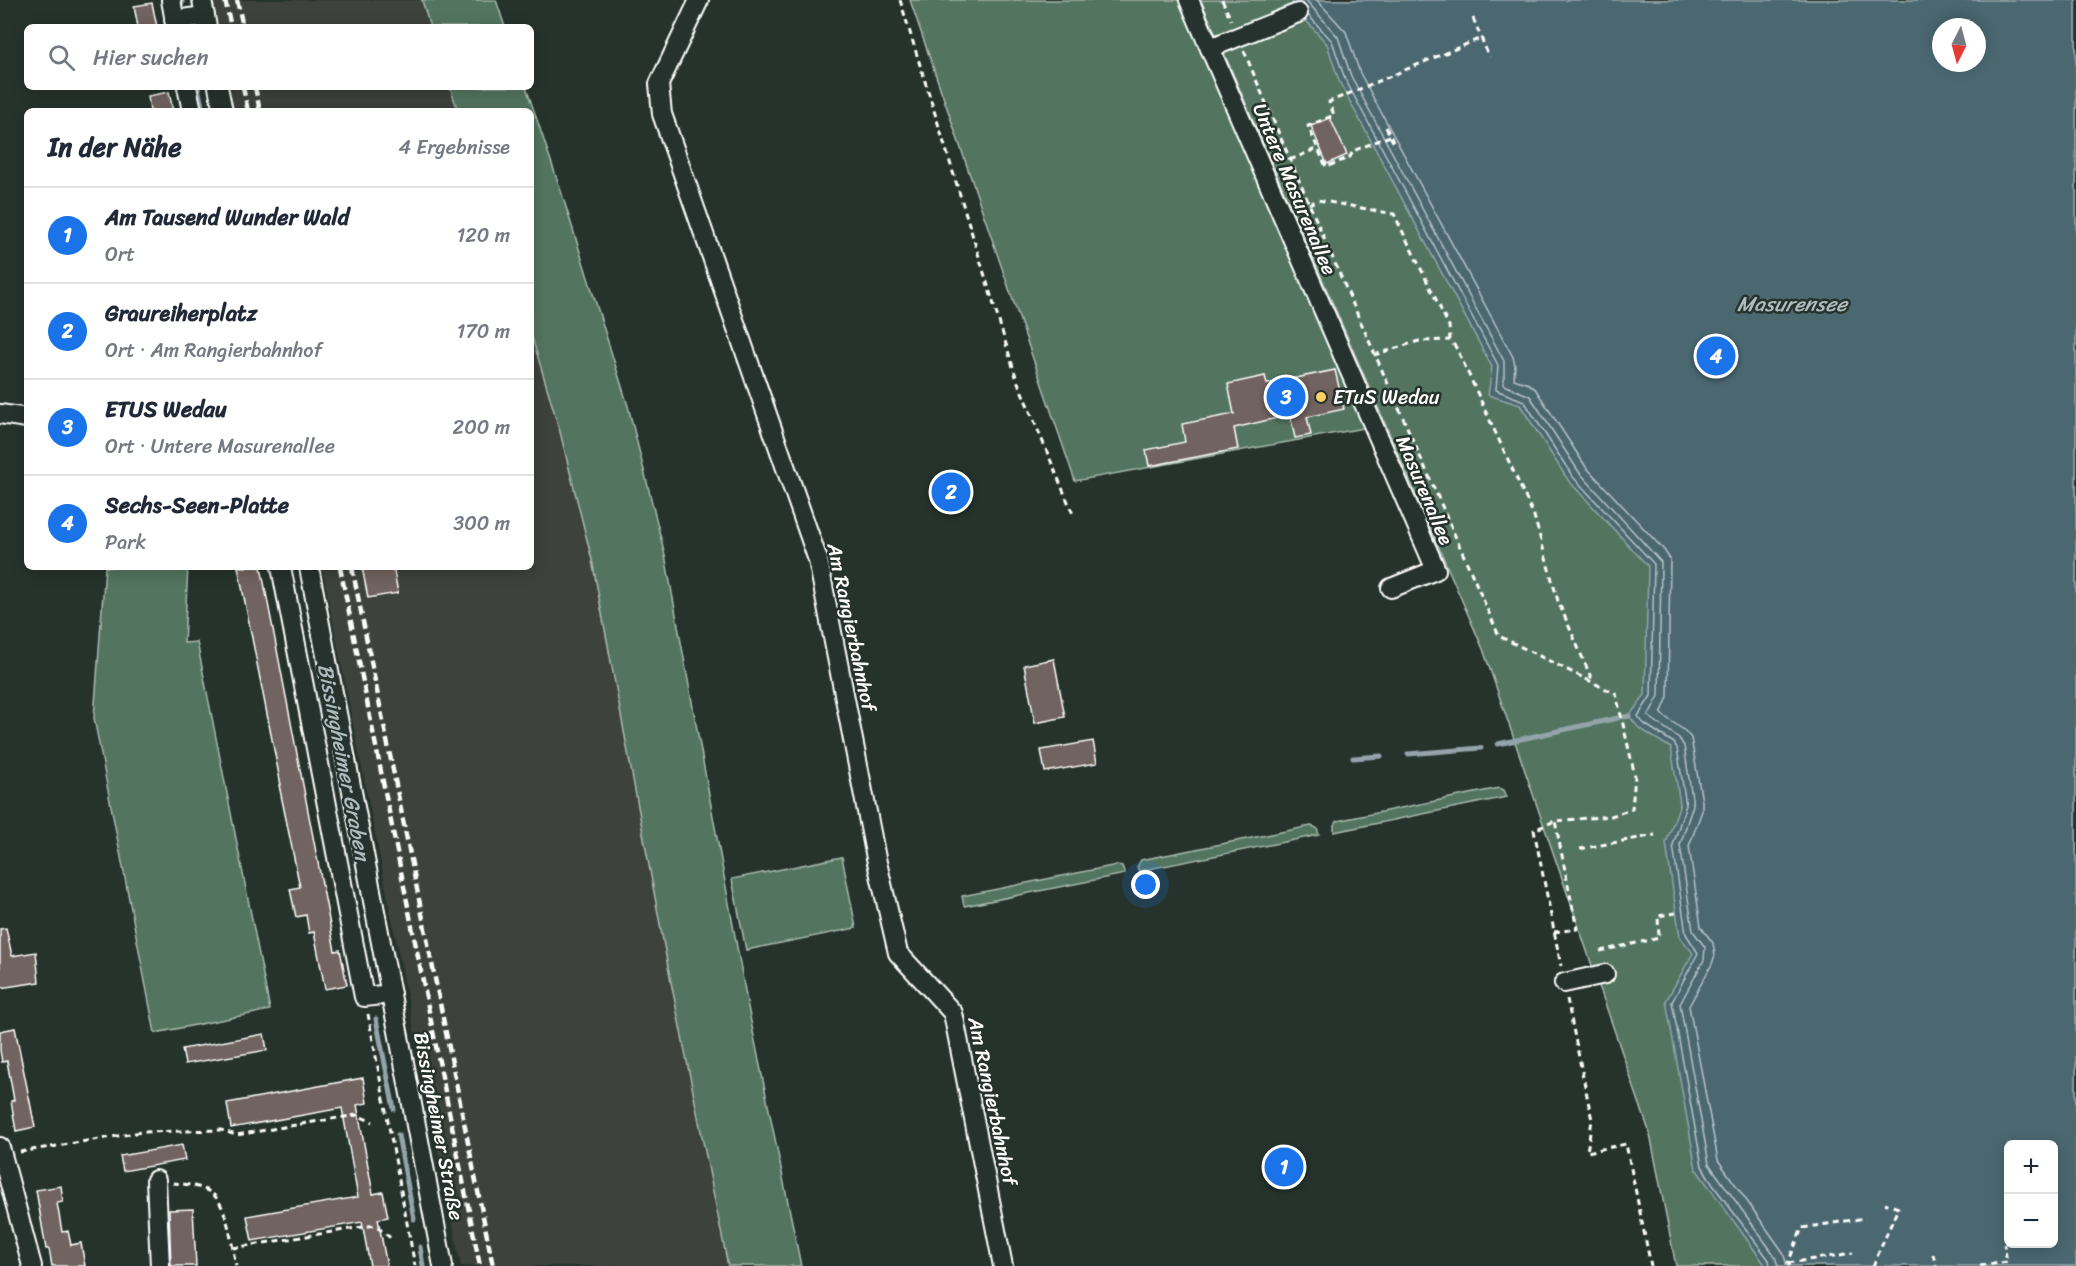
<!DOCTYPE html>
<html lang="de">
<meta charset="utf-8">
<style>
body{margin:0;font-family:Sriracha,sans-serif;background:#f6f6f7;color:#1f2937}
.controls{position:absolute;right:18px;bottom:18px;display:grid;overflow:hidden;border-radius:9px;box-shadow:0 3px 15px #0003}
.controls button{width:54px;height:54px;display:grid;place-items:center;padding:0;border:0;border-bottom:2px solid #e0e1e3;background:#fff;color:#1f2937;font:30px sans-serif}
.compass{position:absolute;left:1932px;top:18px;width:54px;height:54px;border-radius:50%;background:#fff;box-shadow:0 3px 15px #0003;rotate:186deg}
.you{position:absolute;left:1146px;top:885px;width:21px;height:21px;margin:-15px;border:4px solid #fff;border-radius:50%;background:#1a73e8;box-shadow:0 0 0 9px #1a73e833}
.badge{display:grid;place-items:center;width:39px;height:39px;border-radius:50%;background:#1a73e8;color:#fff;font-size:20px;font-weight:700}
.pin{position:absolute;translate:-50% -50%;border:3px solid #fff;box-shadow:0 2px 6px #0006}
.list{margin:0;padding:0;list-style:none}
h2{display:flex;justify-content:space-between;align-items:center;height:78px;margin:0;padding:0 24px;font-size:26px}
h2 small{font-size:20px;font-weight:400;color:#747a83}
.list li{display:grid;grid-template-columns:39px 1fr auto;gap:18px;align-items:center;box-sizing:border-box;height:96px;padding:0 24px;border-top:2px solid #e0e1e3}
.list b{display:block;font-size:22px;white-space:nowrap}
.list p{margin:0;font-size:20px;white-space:nowrap;color:#747a83}
.list em{font-size:20px;font-style:normal;color:#747a83}
.icon{flex:none;width:33px;height:33px;fill:none;stroke:currentColor;stroke-width:2;stroke-linecap:round;stroke-linejoin:round}
.map{position:relative;flex:none;width:2076px;height:1266px;overflow:hidden}
.search{position:absolute;background:#fff;box-shadow:0 3px 15px #0003;left:24px;top:24px;width:510px;height:66px;display:flex;align-items:center;gap:15px;box-sizing:border-box;padding:0 21px;border-radius:9px;color:#747a83;font-size:22px}
.panel{position:absolute;background:#fff;box-shadow:0 3px 15px #0003;left:24px;top:108px;width:510px;height:462px;border-radius:9px}
.map>svg:first-child{display:block}
.built{fill:#3c423c}
.green{fill:#53755f;stroke:#a9baaf;stroke-width:1.5;fill-rule:evenodd}
.water{fill:#4b6771;stroke:#93a4aa;stroke-width:1.5;fill-rule:evenodd}
.lines{fill:none;stroke-linecap:round;stroke-linejoin:round}
.shore{stroke:#b7c2c6;stroke-width:1.5}
.stream{stroke:#93a4aa;stroke-width:5}
.building{fill:#71645e;stroke:#fff;stroke-width:1.5}
.minor-casing{stroke:#fff;stroke-width:22}
.path{stroke:#fff;stroke-width:3;stroke-dasharray:6 4.5;stroke-linecap:butt}
.minor{stroke:#26332d;stroke-width:18}
.rail{stroke:#fff;stroke-width:4.5;stroke-dasharray:9 4.5;stroke-linecap:butt}
.poi-dot{fill:#ffd166;stroke:#26332d;stroke-width:2}
.labels{text-anchor:middle;stroke-width:5;stroke-linejoin:round;paint-order:stroke}
.street-label{font-size:20px;fill:#fff;stroke:#26332d}
.poi-label{font-size:20px;fill:#fff;stroke:#26332d;text-anchor:start}
.water-label{font-size:21px;font-style:italic;fill:#aebbbf;stroke:#26332d}
</style>
<div class="map">
<svg width="2076" height="1266" viewBox="0 0 2076 1266">
<rect width="100%" height="100%" fill="#26332d"/>
<filter id="ink" filterUnits="userSpaceOnUse"><feTurbulence type="fractalNoise" baseFrequency=".0167" numOctaves="2"/><feDisplacementMap in="SourceGraphic" scale="12" xChannelSelector="R" yChannelSelector="G"/><feConvolveMatrix kernelMatrix="1 2 1 2 8 2 1 2 1" color-interpolation-filters="sRGB"/></filter>
<g filter="url(#ink)">
<g class="built">
<polygon points="211,0 422,0 430,27 216,27"/>
<polygon points="228,87 450,87 458,111 232,111"/>
<polygon points="531,331 559,428 592,560 668,967 728,1266 461,1266 322,567 531,567"/>
</g>
<g class="green">
<polygon points="422,0 496,0 505,27 430,27"/>
<polygon points="910,0 1179,0 1364,428 1075,481"/>
<path d="M1201 0H2076V1266H1676L1650 1134 1483 649ZM1941 27H1977V63H1941ZM2008 1144H2054V1244H2008Z"/>
<polygon points="450,87 526,87 561,191 628,406 665,555 748,1007 801,1266 728,1266 668,967 592,560 559,428 531,334 531,111 458,111"/>
<polygon points="105,567 188,567 184,643 197,642 270,1010 155,1033 94,718"/>
<polygon points="1499,788 1504,790 1507,797 1334,832 1334,825 1337,821"/>
<polygon points="1311,826 1317,828 1319,835 1139,871 1137,867 1141,860"/>
<polygon points="842,857 856,928 746,950 732,879"/>
<polygon points="1117,865 1122,866 1125,874 964,906 962,896"/>
</g>
<path class="water" d="M1291 0H2076V1266H1766L1696 1169 1666 1001 1693 953 1680 937 1666 843 1680 804 1671 748 1639 728 1629 716 1645 695 1648 566 1568 480 1520 405 1488 395 1492 367 1339 81 1327 44 1295 8ZM1941 27H1977V63H1941ZM2008 1144H2054V1244H2008Z"/>
<g class="lines">
<g class="shore">
<polyline points="1306,0 1338,37 1351,76 1504,361 1504,385 1530,396 1579,472 1661,562 1659,696 1648,716 1679,738 1684,746 1693,805 1680,845 1693,931 1705,947 1704,960 1680,1004 1709,1164 1775,1256 1778,1266"/>
<polyline points="1317,0 1346,32 1360,73 1513,357 1515,365 1514,379 1529,384 1536,390 1586,467 1664,550 1670,559 1668,697 1661,714 1685,731 1691,738 1702,801 1702,811 1689,846 1701,927 1713,943 1715,955 1712,964 1689,1006 1718,1160 1783,1252 1787,1266"/>
<polyline points="1308,15 1332,41 1345,79 1498,365 1496,390 1524,401 1573,477 1654,564 1651,696 1638,716 1643,723 1674,743 1677,748 1686,805 1673,845 1686,934 1698,953 1672,1002 1702,1166 1713,1185 1769,1260 1770,1266"/>
</g>
<g class="stream">
<polyline points="182,0 182,3"/>
<polyline points="198,87 203,111"/>
<polyline points="1624,717 1629,716"/>
<polyline points="1498,744 1618,718"/>
<polyline points="1408,754 1481,748"/>
<polyline points="1353,758 1381,756"/>
<polyline points="376,1019 394,1109"/>
<polyline points="398,1135 414,1219"/>
<polyline points="420,1247 423,1266"/>
</g>
</g>
<g class="building">
<polygon points="152,3 157,27 138,27 134,6"/>
<polygon points="169,92 173,111 150,111 148,96"/>
<polygon points="1330,118 1347,155 1327,164 1311,126"/>
<polygon points="1335,370 1344,409 1307,417 1311,435 1295,438 1290,415 1234,428 1238,449 1149,466 1146,450 1185,442 1182,424 1234,414 1228,384 1265,376 1267,384"/>
<polygon points="238,567 261,567 335,951 340,950 347,985 325,989 314,932 309,933 306,915 296,917 290,889 300,887 279,785 281,785"/>
<polygon points="362,567 391,567 392,571 394,571 398,593 368,598"/>
<polygon points="1054,659 1065,717 1035,723 1024,665"/>
<polygon points="1093,741 1097,763 1045,772 1041,750"/>
<polygon points="6,928 12,956 36,952 39,982 0,988 0,929"/>
<polygon points="15,1028 35,1127 16,1131 11,1101 14,1100 7,1061 2,1062 0,1050 0,1031"/>
<polygon points="264,1034 267,1050 185,1064 182,1049"/>
<polygon points="363,1078 367,1103 357,1105 373,1194 383,1192 388,1217 378,1219 387,1266 370,1266 362,1222 252,1241 247,1216 358,1197 342,1108 231,1128 227,1103"/>
<polygon points="182,1145 185,1160 123,1171 120,1156"/>
<polygon points="61,1186 63,1202 57,1203 62,1232 68,1231 71,1245 81,1243 85,1266 52,1266 49,1249 46,1249 36,1190"/>
<polygon points="193,1209 196,1266 171,1266 169,1210"/>
</g>
<g class="lines">
<g class="minor-casing">
<g id="minor">
<polyline points="171,0 176,27"/>
<polyline points="202,0 207,27"/>
<polyline points="699,0 659,84 662,114 818,560 876,858 898,953 953,1013 1003,1266"/>
<polyline points="1189,0 1436,570 1391,588"/>
<polyline points="174,20 205,16"/>
<polyline points="1210,48 1298,13"/>
<polyline points="187,87 192,111"/>
<polyline points="218,87 223,111"/>
<polyline points="0,414 27,418"/>
<polyline points="281,567 364,997 391,994"/>
<polyline points="309,567 443,1266"/>
<polyline points="1564,983 1605,974"/>
<polyline points="0,1147 32,1266"/>
<polyline points="156,1180 160,1266"/>
</g>
</g>
<g class="path">
<polyline points="900,0 1017,380 1073,514"/>
<polyline points="1222,0 1231,20"/>
<polyline points="1473,18 1489,57"/>
<path d="M1244 51C1326 247 1414 441 1499 636L1616 694 1635 776 1632 809 1611 816 1555 821 1534 830 1561 966"/>
<polyline points="1386,127 1395,146"/>
<polyline points="1390,136 1353,151 1350,157 1326,167 1308,126 1334,115 1329,102 1481,38"/>
<polyline points="1290,160 1318,148"/>
<polyline points="1309,204 1318,200 1394,214 1449,326 1450,340 1457,349 1534,516 1558,601 1593,682"/>
<polyline points="1374,355 1419,341 1450,340"/>
<polyline points="1580,849 1655,835"/>
<polyline points="1554,932 1577,929 1555,821"/>
<polyline points="1600,951 1659,938 1658,916 1676,913"/>
<polyline points="1567,999 1592,1120 1587,1152 1626,1144 1651,1266"/>
<polyline points="368,1014 415,1266"/>
<polyline points="20,1152 142,1132 221,1130 236,1135 356,1115 373,1122"/>
<path d="M173 1183C185 1184 200 1186 210 1192 228 1203 232 1247 236 1266"/>
<polyline points="233,1248 375,1225 393,1240"/>
<polyline points="1933,1254 1936,1266"/>
<polyline points="1788,1263 1853,1253"/>
<polyline points="1790,1266 1788,1263 1802,1228 1865,1218"/>
<polyline points="1873,1266 1898,1208 1885,1203"/>
<polyline points="1980,1266 2007,1262 2004,1244"/>
</g>
<use href="#minor" class="minor"/>
<g class="rail">
<polyline points="225,0 231,27"/>
<polyline points="237,0 243,27"/>
<polyline points="243,87 248,111"/>
<polyline points="255,87 260,111"/>
<polyline points="340,567 480,1266"/>
<polyline points="352,567 493,1266"/>
</g>
</g>
</g>
<circle class="poi-dot" cx="1321" cy="397" r="6"/>
<g class="labels">
<g class="street-label">
<text transform="translate(1295 189) rotate(67)" y="7">Untere Masurenallee</text>
<text transform="translate(1425 490) rotate(67)" y="7">Masurenallee</text>
<text transform="translate(852 627) rotate(78)" y="7">Am Rangierbahnhof</text>
<text transform="translate(993 1101) rotate(78)" y="7">Am Rangierbahnhof</text>
<text transform="translate(439 1126) rotate(79)" y="7">Bissingheimer Straße</text>
</g>
<g class="poi-label">
<text x="1333" y="404">ETuS Wedau</text>
</g>
<g class="water-label">
<text x="1792" y="311">Masurensee</text>
<text transform="translate(344 762) rotate(79)" y="7">Bissingheimer Graben</text>
</g>
</g>
</svg>
<div class="controls">
<button>+</button>
<button>−</button>
</div>
<svg class="compass" viewBox="-18 -18 36 36"><path d="M0-13l5 13h-10z" fill="#e53935"/><path d="M0 13l5-13h-10z" fill="#747a83"/></svg>
<div class="you"></div>
<div class="pin badge" style="left:1284px;top:1167px">1</div>
<div class="pin badge" style="left:951px;top:492px">2</div>
<div class="pin badge" style="left:1286px;top:397px">3</div>
<div class="pin badge" style="left:1716px;top:356px">4</div>
<div class="search"><svg class="icon" aria-label="search" viewBox="0 0 24 24"><circle cx="10" cy="10" r="6"/><path d="M15 15l6 6"/></svg>Hier suchen</div>
<section class="panel">
<h2>In der Nähe<small>4 Ergebnisse</small></h2>
<ul class="list">
<li><span class="badge">1</span><div><b>Am Tausend Wunder Wald</b><p>Ort</p></div><em>120 m</em></li>
<li><span class="badge">2</span><div><b>Graureiherplatz</b><p>Ort · Am Rangierbahnhof</p></div><em>170 m</em></li>
<li><span class="badge">3</span><div><b>ETUS Wedau</b><p>Ort · Untere Masurenallee</p></div><em>200 m</em></li>
<li><span class="badge">4</span><div><b>Sechs-Seen-Platte</b><p>Park</p></div><em>300 m</em></li>
</ul>
</section>
</div>
